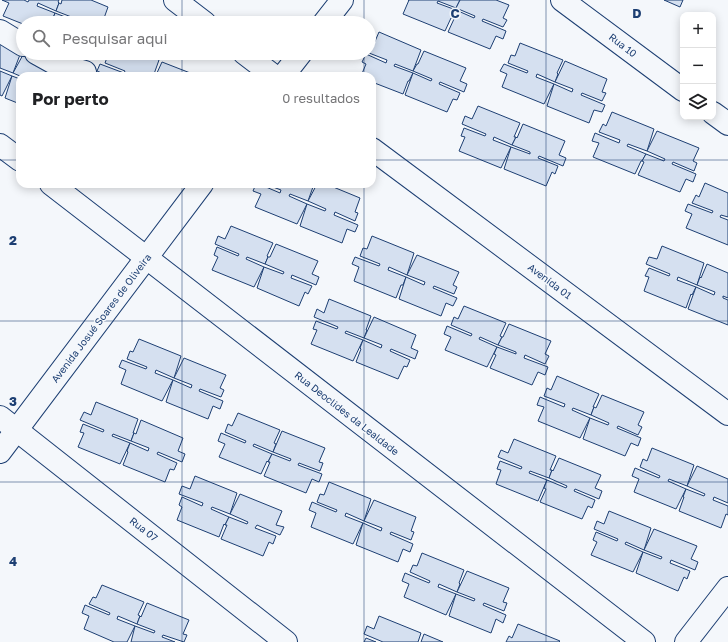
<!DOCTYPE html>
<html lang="pt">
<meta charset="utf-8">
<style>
body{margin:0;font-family:"Golos Text",sans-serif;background:#f2f2f2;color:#202124}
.controls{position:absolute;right:12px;top:12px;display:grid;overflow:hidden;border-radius:8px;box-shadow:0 2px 10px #0003}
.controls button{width:36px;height:36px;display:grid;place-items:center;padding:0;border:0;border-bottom:1px solid #e0e0e0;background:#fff;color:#202124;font:20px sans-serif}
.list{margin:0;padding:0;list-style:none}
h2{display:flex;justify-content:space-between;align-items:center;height:52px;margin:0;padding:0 16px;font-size:17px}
h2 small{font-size:13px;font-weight:400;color:#757577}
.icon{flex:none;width:22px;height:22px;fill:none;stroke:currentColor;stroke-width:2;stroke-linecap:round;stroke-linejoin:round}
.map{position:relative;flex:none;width:728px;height:642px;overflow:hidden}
.search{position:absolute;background:#fff;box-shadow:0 2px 10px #0003;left:16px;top:16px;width:360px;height:44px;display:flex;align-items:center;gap:10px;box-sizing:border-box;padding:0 14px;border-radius:22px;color:#757577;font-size:15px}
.panel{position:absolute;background:#fff;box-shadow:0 2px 10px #0003;left:16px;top:72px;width:360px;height:116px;border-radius:12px}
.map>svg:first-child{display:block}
.building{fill:#d5e0f0;stroke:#1d3f73}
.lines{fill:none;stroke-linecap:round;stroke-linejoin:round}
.minor-casing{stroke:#1d3f73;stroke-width:24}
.minor{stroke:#f4f7fb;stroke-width:22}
.grid{fill:none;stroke:#1d3f73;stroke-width:1;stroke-opacity:0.55}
.labels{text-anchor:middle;stroke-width:3;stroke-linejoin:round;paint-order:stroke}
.street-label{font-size:10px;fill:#1d3f73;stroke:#f4f7fb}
.grid-label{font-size:13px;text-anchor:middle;font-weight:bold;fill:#1d3f73;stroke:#f4f7fb;stroke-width:3;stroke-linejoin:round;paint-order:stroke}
</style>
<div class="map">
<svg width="728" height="642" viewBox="0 0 728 642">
<rect width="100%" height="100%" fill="#f4f7fb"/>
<g class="building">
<polygon points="2,0 24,0 28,2 29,0 59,0 58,2 59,3 56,11 38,3 37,6 55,13 52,21 50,20 49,23 23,23 23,24 3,16 9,3"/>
<polygon points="62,0 91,0 108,7 103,21 106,22 106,23 86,23 83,22 82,23 53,23 53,21 52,21 55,13 73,20 74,18 56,11 59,3 61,4"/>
<polygon points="408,0 460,0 456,8 438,1 437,3 456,10 452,18 451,18 445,31 403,14 409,0"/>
<polygon points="460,0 496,0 509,5 503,18 507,20 503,27 483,19 482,21 506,31 503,39 496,36 490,49 448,32 454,19 452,18 456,10 474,18 475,16 456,8"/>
<polygon points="664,0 683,0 680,7"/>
<polygon points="379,32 421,50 413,71 395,64 394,66 413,73 409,81 408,81 403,94 372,82 372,76 361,76 366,64 362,62 366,54 386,63 387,60 369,53 369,44 373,46"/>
<polygon points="0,43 21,52 13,73 0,68"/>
<polygon points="520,43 563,60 557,73 558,74 555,82 537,74 536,77 554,84 544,104 502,87 507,74 500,71 504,64 527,73 528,71 508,63 511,55 515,56"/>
<polygon points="424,51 466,68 460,81 467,84 464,92 440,82 439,84 460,93 457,100 453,99 447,112 405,95 413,73 431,81 432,79 413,71 417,64 418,64"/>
<polygon points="24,53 63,76 20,76 13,73"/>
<polygon points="113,53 141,53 159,60 154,74 155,74 154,76 137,76 134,74 133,76 104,76 104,74 97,71 100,64 124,73 125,71 105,63 108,55 112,56"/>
<polygon points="565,61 607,79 602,92 606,93 602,101 582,93 581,95 605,105 602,112 594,110 589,123 547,106 554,84 572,92 573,89 555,82"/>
<polygon points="162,62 198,76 154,76 155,74 156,75"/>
<polygon points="0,71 12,76 2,96 0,95"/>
<polygon points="12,76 20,79 20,104 5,98"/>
<polygon points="478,106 520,123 514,137 516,137 512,145 494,137 493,140 511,147 501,168 459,151 465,137 461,136 464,128 485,136 486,134 462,124 465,116 472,119"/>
<polygon points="612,112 654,129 647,151 628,144 627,146 646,154 642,161 641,161 635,174 593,157 599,143 592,141 595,133 619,143 620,140 599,132 603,124 606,126"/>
<polygon points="523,124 565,141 559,155 566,158 563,166 539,156 538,158 558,166 555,174 552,172 546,186 504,169 511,147 530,154 530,152 512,145 516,137 517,138"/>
<polygon points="657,131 699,148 693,161 697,163 694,171 673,162 672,164 696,174 693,182 686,179 680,192 638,175 644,162 642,161 646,154 664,161 665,159 647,151"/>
<polygon points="705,183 728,193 728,217 721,215 720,217 728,220 728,245 686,228 692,214 685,211 688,204 712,213 713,211 692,203 696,195 699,197"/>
<polygon points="256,184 259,184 280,193 281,190 265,184 314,184 308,201 290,194 289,196 307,204 297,224 255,207 261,194 253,191"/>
<polygon points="317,184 326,184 360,198 355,212 358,213 355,221 335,212 334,215 358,225 355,232 347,229 342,243 300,226 307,204 325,211 326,209 308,201"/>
<polygon points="231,226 273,243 267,256 268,257 265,264 247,257 246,259 264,267 254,287 212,270 218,257 214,255 217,247 238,256 239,254 215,244 218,236 225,239"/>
<polygon points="372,236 414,253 407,275 389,267 388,270 406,277 403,285 401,285 396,298 354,281 359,267 352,264 355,257 379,266 380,264 360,256 363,248 367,249"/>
<polygon points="276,244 318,261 312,274 319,277 316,285 292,275 291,278 312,286 308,294 305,292 299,306 257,288 264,267 283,274 284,272 265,264 268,257 270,257"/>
<polygon points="662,246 704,263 697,285 678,277 677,280 696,287 692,295 691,294 686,308 644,291 649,277 645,276 649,268 669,276 670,274 646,264 649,257 657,259"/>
<polygon points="417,255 459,272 453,285 457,287 454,294 434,286 433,288 457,298 453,306 446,303 441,316 399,299 406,277 424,285 425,282 407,275"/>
<polygon points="707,264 728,273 728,298 723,296 723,298 728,300 728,325 688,309 696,287 714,295 715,292 697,285 700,277 701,278"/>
<polygon points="329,299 371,316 366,330 367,330 364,338 346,331 345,333 363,340 353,361 311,344 317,330 313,329 316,321 337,329 338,327 314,317 317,309 324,313"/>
<polygon points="464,306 506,323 500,336 502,337 498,345 480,337 479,339 497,347 487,367 445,350 451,337 444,334 447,326 471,336 472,334 451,325 454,317 458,319"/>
<polygon points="374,317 416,335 411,348 418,351 415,359 391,349 390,351 410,360 407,367 404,366 398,379 356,362 361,349 360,348 363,340 381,348 382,345 364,338"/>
<polygon points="509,324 551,341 545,354 549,356 545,364 525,355 524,358 548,367 545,375 538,372 532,385 490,368 496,355 494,354 497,347 516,354 516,352 498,345 502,337 503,337"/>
<polygon points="139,339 181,356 174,378 156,370 155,373 173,380 162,401 121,384 126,370 119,367 122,360 146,369 147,367 127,359 130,351 133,352"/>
<polygon points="184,358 226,375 220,388 224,390 221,397 200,389 199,391 223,401 220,409 213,406 208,419 166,402 173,380 191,388 192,385 174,378"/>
<polygon points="557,376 599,394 593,407 594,407 591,415 573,408 572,410 590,418 580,438 538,421 544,407 537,405 540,397 564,407 565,404 544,396 547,388 551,390"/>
<polygon points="602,395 644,412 638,425 642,427 638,435 618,426 617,428 641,438 638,446 631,443 625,456 583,439 590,418 608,425 609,423 591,415 594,407 596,408"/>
<polygon points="96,402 138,419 133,433 134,433 131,441 113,434 112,436 130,443 120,464 78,447 84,433 80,432 83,424 103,432 104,430 80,420 84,412 91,415"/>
<polygon points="238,413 280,430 274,443 276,444 273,452 254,444 253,446 272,454 268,462 267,461 261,474 219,457 225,444 218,441 221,433 245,443 246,441 225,432 228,424 232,426"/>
<polygon points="141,420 183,438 178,451 185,454 182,462 158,452 157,454 177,463 174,470 170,469 165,482 123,465 128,452 127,451 130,443 148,451 149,448 131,441 134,433 136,434"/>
<polygon points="282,431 325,448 319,462 323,463 320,471 299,463 298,465 322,474 319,482 312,479 306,493 264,476 270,462 268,462 272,454 290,461 291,459 273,452"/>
<polygon points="514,439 556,456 550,470 552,470 549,478 530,471 529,473 547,480 538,501 496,484 501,470 497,469 500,461 521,469 522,467 498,457 501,450 508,453"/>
<polygon points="652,448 694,465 687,486 669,479 668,481 686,489 676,509 634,492 639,479 632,476 635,468 659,478 660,476 640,467 643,459 647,461"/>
<polygon points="559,458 601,475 595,488 602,491 599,499 575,489 574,491 595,500 592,508 588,506 582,519 540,502 546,489 544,488 547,480 566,488 567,486 549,478 552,470 553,471"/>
<polygon points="697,466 728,479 728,503 714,497 713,500 728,506 728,515 726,514 721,528 679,511 684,497 683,497 686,489 704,496 705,494 687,486"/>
<polygon points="195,476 237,493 230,514 212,507 211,509 229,517 225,525 224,524 219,537 177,520 182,507 179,505 182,497 202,506 203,503 179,494 182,486 190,489"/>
<polygon points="329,482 371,499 364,521 346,513 345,516 363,523 353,544 311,527 316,513 309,510 312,502 336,512 337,510 317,502 320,494 324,495"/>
<polygon points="240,494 282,511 276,525 284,527 280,535 257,525 255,528 276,536 273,544 269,542 263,556 221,539 227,525 225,525 229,517 247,524 248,522 230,514"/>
<polygon points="374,500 416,517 411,531 414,532 411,540 391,532 390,534 413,544 410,552 403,549 398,562 356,545 363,523 381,531 382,528 364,521"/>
<polygon points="609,511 651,528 644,550 626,542 625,544 643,552 633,572 591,555 597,542 593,540 596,532 617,541 618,539 594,529 597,521 604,524"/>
<polygon points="654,529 697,546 691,559 698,562 695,570 671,560 670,563 690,571 687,579 684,577 678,591 636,573 643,552 661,559 662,557 644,550"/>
<polygon points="422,553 464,570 459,583 460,584 457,592 439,584 438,587 456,594 446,615 404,597 409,584 402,581 405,573 429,583 430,581 410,572 413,565 417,566"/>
<polygon points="467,571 509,588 503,602 507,603 504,611 484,603 483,605 506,615 503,623 496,619 491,633 449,616 456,594 474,601 475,599 457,592"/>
<polygon points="102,585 144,602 138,615 140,616 137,624 118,616 117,619 135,626 127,642 114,642 84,629 89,616 82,613 85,605 109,615 110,613 89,604 93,597 96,598"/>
<polygon points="147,603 189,620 183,634 187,635 184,642 163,635 162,637 175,642 131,642 135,626 154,633 155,631 137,624 140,616 141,617"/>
<polygon points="379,616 421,633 418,642 383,642 364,634 367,626 374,629"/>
<polygon points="518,624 560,641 559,642 506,642 509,636 512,638"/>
<polygon points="424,634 443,642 421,642"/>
<polygon points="366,638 376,642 364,642"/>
</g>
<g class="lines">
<g class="minor-casing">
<g id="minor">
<polyline points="175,0 205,23"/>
<polyline points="562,0 683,90"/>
<polyline points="324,23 342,0"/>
<polyline points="0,31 23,45"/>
<polyline points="36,53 54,63 85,72"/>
<polyline points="244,53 274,76"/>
<polyline points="283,76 301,53"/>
<polyline points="713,113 728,124"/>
<polyline points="0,145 20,160"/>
<polyline points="372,149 728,414"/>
<polyline points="51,184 644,642"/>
<polyline points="0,417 286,642"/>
<polyline points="0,452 202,184"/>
<polyline points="686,642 728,588"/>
</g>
</g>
<use href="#minor" class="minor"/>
</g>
<path class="grid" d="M182 0V23M364 0V23M546 0V642M182 53V76M364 53V76M0 160H20M372 160H728M182 184V642M364 184V642M0 321H728M0 482H728"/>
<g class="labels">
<g class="street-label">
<text transform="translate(623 45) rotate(37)" y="4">Rua 10</text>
<text transform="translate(550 281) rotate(37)" y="4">Avenida 01</text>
<text transform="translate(101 318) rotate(-53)" y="4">Avenida Josué Soares de Oliveira</text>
<text transform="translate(347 413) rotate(38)" y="4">Rua Deoclides da Lealdade</text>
<text transform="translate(144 529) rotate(38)" y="4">Rua 07</text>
</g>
</g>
<g class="grid-label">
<text x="455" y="18">C</text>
<text x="637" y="18">D</text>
<text x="13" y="245">2</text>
<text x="13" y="406">3</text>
<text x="13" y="566">4</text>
</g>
</svg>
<div class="controls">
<button>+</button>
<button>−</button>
<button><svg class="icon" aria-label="layers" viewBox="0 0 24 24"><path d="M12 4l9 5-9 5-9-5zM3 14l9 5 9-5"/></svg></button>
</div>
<div class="search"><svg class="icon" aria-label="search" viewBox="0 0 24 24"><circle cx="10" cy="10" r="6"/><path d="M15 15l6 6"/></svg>Pesquisar aqui</div>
<section class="panel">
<h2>Por perto<small>0 resultados</small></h2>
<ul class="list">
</ul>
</section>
</div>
